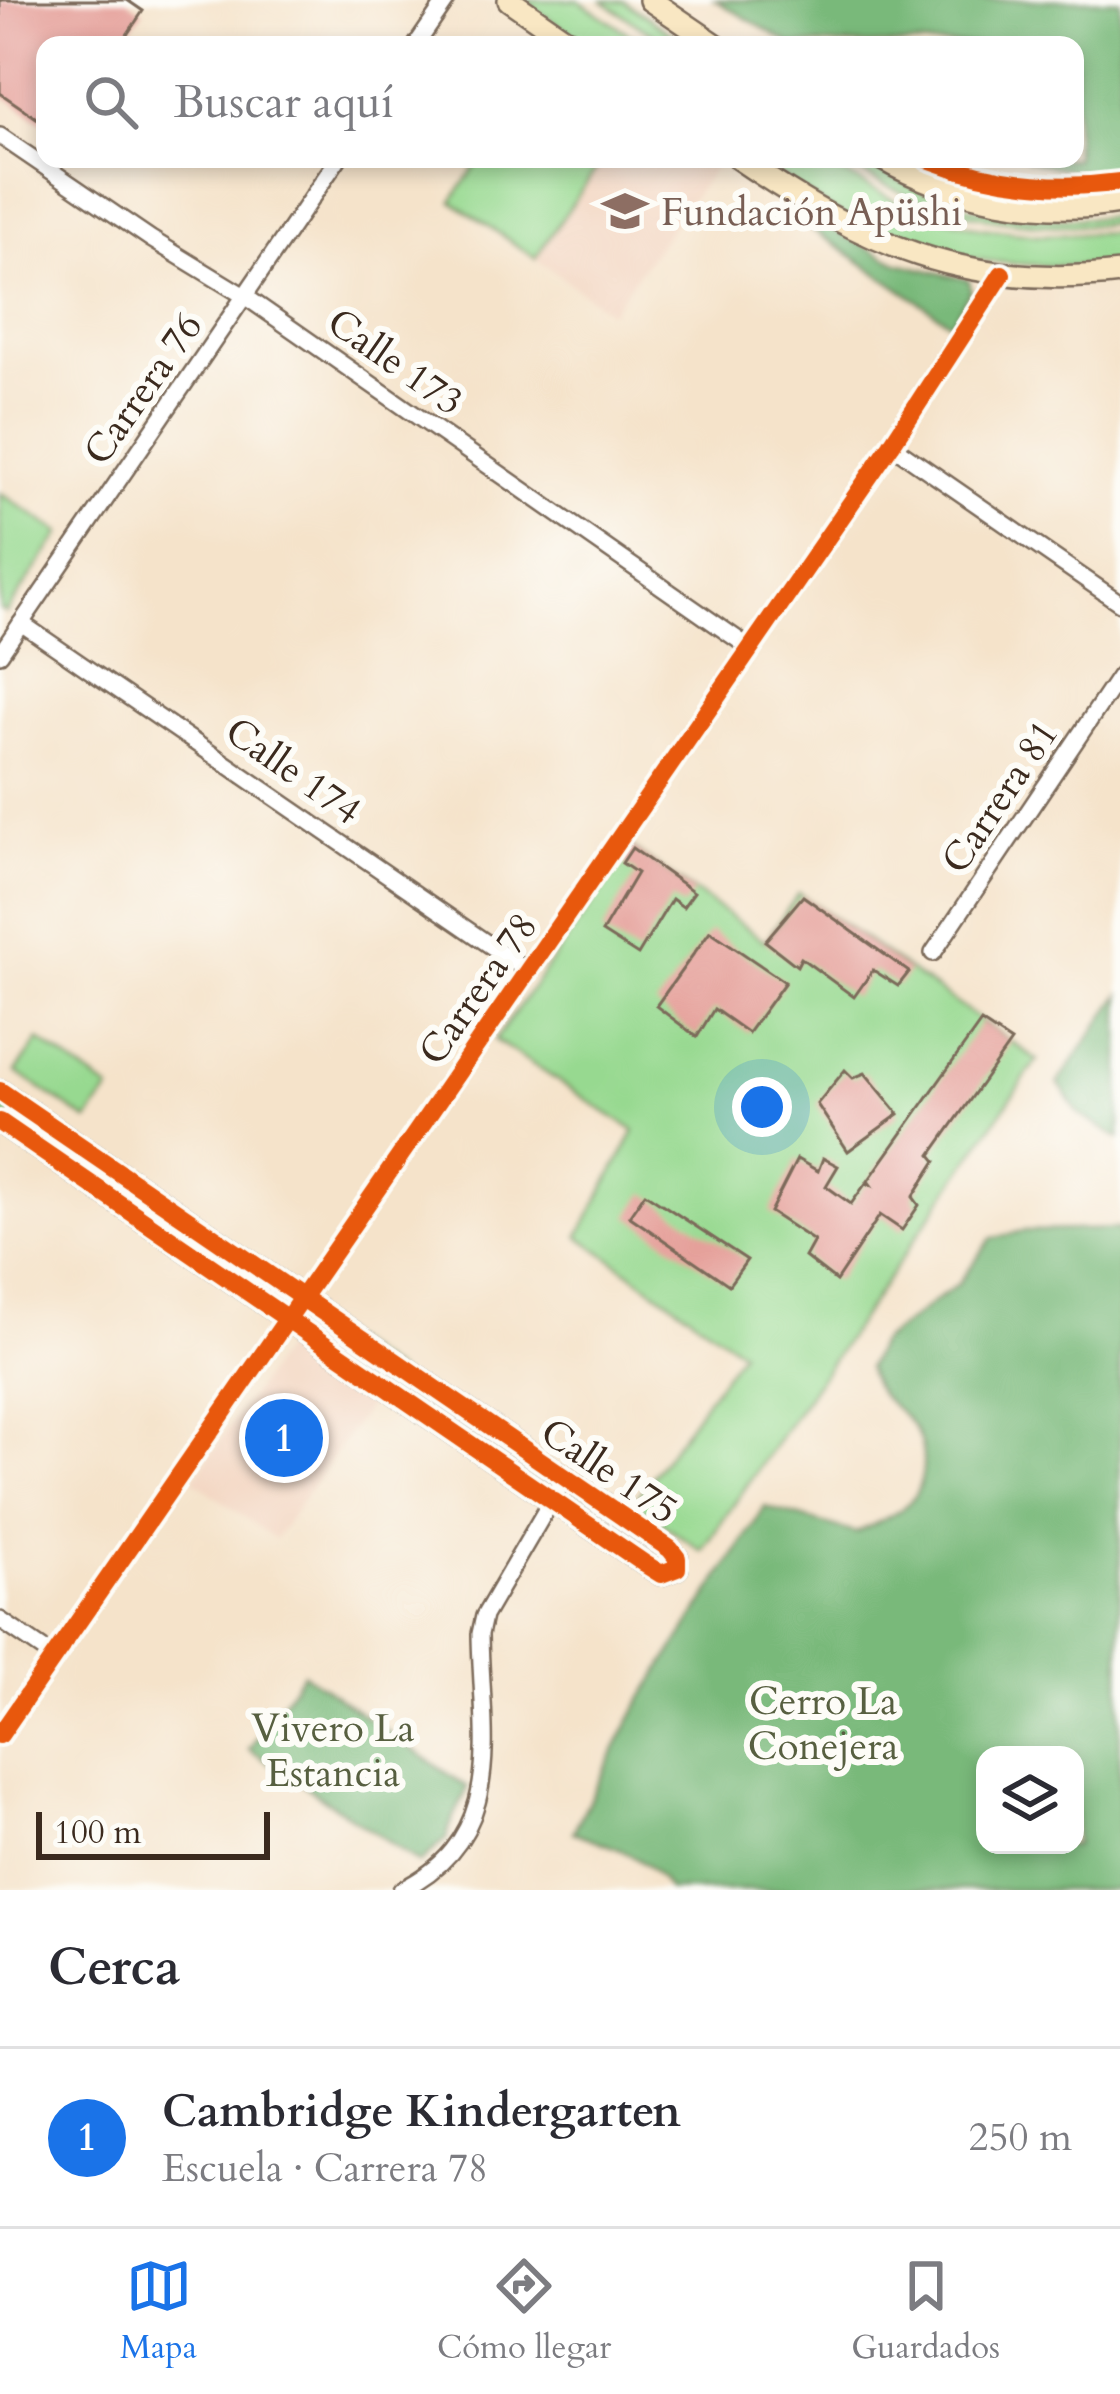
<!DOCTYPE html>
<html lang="es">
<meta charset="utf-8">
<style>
body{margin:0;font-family:Cardo,serif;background:#f7f7f7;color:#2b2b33}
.controls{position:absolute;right:36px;bottom:36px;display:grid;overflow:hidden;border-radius:24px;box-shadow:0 6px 18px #0003}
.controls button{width:108px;height:108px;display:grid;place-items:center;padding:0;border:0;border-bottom:3px solid #e1e1e2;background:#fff;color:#2b2b33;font:60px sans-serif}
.scale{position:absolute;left:36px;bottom:30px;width:234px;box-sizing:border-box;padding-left:12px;border:6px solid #3b2a1e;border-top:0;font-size:33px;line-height:42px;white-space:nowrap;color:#3b2a1e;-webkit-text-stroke:9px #fdfcf7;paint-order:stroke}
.you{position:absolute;left:762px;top:1107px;width:42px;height:42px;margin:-30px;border:9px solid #fff;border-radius:50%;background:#1a73e8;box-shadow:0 0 0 18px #1a73e833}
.badge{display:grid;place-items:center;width:78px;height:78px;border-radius:50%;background:#1a73e8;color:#fff;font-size:39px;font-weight:700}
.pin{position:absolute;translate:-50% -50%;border:6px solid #fff;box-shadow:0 3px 12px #0006}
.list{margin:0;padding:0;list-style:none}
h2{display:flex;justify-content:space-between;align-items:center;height:156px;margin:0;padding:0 48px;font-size:51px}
h2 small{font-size:39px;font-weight:400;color:#7c7c81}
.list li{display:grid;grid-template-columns:78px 1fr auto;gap:36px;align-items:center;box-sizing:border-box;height:180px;padding:0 48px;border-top:3px solid #e1e1e2}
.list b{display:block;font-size:45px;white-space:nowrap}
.list p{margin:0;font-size:39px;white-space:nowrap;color:#7c7c81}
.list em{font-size:39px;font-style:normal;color:#7c7c81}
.icon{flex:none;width:66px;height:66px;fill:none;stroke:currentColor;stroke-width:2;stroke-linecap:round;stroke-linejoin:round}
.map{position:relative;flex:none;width:1120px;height:1890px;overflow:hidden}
.search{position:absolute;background:#fff;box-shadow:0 6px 18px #0003;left:36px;right:36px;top:36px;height:132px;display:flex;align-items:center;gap:30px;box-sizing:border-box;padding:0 42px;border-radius:24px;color:#7c7c81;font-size:45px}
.sheet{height:336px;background:#fff}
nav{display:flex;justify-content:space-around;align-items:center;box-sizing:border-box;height:168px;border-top:3px solid #e1e1e2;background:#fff;font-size:33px;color:#7c7c81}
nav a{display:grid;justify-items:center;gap:6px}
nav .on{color:#1a73e8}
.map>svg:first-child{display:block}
.built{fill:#f3d4bf}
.green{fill:#97d990;stroke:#698257;stroke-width:3}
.forest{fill:#79b97a;stroke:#5a724c;stroke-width:3;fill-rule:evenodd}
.building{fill:#e49b95}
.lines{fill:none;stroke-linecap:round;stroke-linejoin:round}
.street-casing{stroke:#7c6b5a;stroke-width:20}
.secondary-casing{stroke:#7c6b5a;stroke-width:26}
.street{stroke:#fff;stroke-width:15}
.secondary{stroke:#f9e7c3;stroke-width:21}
.cycleway-casing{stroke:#fdfcf7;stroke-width:26}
.cycleway{stroke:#e8590c;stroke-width:18}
.labels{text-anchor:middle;stroke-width:12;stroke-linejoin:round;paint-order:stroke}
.education-label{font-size:39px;fill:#785e54;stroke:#fdfcf7;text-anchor:start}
.street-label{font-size:39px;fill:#3b2a1e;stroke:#fdfcf7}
.park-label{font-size:39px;fill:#575f40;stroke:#fdfcf7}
</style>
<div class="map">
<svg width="1120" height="1890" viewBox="0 0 1120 1890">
<rect width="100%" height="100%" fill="#fdfcf7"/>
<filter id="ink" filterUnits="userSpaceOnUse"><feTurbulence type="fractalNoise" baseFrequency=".00833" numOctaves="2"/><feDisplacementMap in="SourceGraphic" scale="24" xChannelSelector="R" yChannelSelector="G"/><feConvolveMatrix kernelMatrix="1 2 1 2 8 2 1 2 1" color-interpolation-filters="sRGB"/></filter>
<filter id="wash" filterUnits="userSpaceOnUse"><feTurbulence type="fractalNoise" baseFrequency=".004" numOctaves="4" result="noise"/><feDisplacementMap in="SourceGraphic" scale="48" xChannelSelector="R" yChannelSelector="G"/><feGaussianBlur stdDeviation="2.7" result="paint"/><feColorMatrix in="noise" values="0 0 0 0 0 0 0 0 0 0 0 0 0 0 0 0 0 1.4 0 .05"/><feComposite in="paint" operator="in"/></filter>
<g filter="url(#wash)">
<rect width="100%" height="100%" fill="#f5e3ca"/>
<g class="built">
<polygon points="603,159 710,159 717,164 610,312 535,258"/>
<polygon points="292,1336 375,1396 275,1539 193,1480"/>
</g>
<g class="green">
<polygon points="522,0 578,0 646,45 587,45"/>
<polygon points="601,0 625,2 689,45 669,45"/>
<polygon points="481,159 603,159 535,258 452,201"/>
<path d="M755 159H816L909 208 980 228 1039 235 1120 233V265C1027 269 934 263 849 219 817 202 786 179 755 159Z"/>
<path d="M839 159C868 159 898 183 926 193 988 218 1053 223 1120 216V223C1024 235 921 212 839 159Z"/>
<polygon points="0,493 61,533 6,613 0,610"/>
<polygon points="632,848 765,941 799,893 1037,1060 702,1551 633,1503 741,1351 579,1236 635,1131 495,1040"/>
<polygon points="39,1040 110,1090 88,1121 16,1072"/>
<polygon points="0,1101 285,1297 285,1304 0,1113"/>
<polygon points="314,1317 551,1479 551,1485 308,1321"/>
</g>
<g class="forest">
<path d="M715 0H1120V169C1087 174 1057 169 1025 159H1075V45H792Z"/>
<polygon points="813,220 898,263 969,280 971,290 951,323 809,227"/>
<polygon points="1120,995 1120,1139 1080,1115 1058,1083"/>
<path d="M1120 1229V1890H668C648 1855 608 1845 573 1832L639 1704 765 1507 856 1533C871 1525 893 1517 906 1505 927 1487 928 1449 913 1427 894 1400 880 1406 867 1368L879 1343 958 1284 991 1239 1023 1231ZM985 1755H1075V1845H985Z"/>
<path d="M303 1673 467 1787C462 1806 449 1820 447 1838L420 1863 249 1749Z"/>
</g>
<g id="blocks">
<g class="building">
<polygon points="0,0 127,0 143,11 120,45 45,45 45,124 0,93"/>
<polygon points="632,848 694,892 683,907 672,899 638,955 602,932 637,873 622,863"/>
<polygon points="803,896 909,972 898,986 873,970 854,997 801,958 797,966 765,941"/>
<polygon points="710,931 785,982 748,1033 714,1009 697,1037 656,1006"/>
<polygon points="981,1022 1011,1042 931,1155 936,1161 913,1197 919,1205 902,1230 880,1215 836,1281 805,1257 814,1241 770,1212 797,1159 818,1171 823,1158 838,1166 826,1186 851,1204 866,1183 871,1185 868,1181"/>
<polygon points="845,1070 853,1078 865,1073 899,1114 848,1151 817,1104"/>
<polygon points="645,1193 747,1260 729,1285 629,1216"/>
</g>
</g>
</g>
<g filter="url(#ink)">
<use href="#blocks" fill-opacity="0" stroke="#7c6b5a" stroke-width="3"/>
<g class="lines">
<g class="street-casing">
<g id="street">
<polyline points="416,45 447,0"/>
<polyline points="0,136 151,239 246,297 750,648"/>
<polyline points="891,445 1120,603"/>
<polyline points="21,623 529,972"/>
<polyline points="0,654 338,159"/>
<polyline points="933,953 1120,675"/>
<polyline points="0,1620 54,1657"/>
<polyline points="0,1735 891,445 1002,274"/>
<path d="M401 1890C510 1836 481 1734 480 1634L484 1616 564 1479"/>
</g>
</g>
<g class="secondary-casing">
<g id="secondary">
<polyline points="509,0 574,45"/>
<polyline points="650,0 716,45"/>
<path d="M739 159C863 244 966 291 1120 273"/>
<path d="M882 159C952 199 1041 216 1120 203"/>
<polyline points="0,1091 670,1549 677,1558 677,1568 661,1574 645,1564 0,1122"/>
</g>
</g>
<use href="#street" class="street"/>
<use href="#secondary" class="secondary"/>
<g class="cycleway-casing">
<g id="cycleway">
<path d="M928 159C990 183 1055 191 1120 182"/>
<polyline points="0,1091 670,1549 677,1558 677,1568 661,1574 645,1564 0,1122"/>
<polyline points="0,1735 891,445 1002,274"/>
</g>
</g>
<use href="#cycleway" class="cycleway"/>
</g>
</g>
<defs>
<g id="school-bare" transform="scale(3.6)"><path d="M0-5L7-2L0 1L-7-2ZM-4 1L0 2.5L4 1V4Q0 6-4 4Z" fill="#8d6e63" stroke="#fdfcf7" stroke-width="2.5" paint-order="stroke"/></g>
</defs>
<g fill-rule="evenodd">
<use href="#school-bare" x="625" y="211"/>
</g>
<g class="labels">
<g class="education-label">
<text x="661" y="225">Fundación Apüshi</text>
</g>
<g class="street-label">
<text transform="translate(396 361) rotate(35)" y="14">Calle 173</text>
<text transform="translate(142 388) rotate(-55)" y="14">Carrera 76</text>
<text transform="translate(294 770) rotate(35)" y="14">Calle 174</text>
<text transform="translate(999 796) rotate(-56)" y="14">Carrera 81</text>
<text transform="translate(477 988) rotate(-55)" y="14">Carrera 78</text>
<text transform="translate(610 1470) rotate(34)" y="14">Calle 175</text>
</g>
<g class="park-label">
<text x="823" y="1714">Cerro La<tspan x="823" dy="45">Conejera</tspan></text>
<text x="333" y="1741">Vivero La<tspan x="333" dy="45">Estancia</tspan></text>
</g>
</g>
</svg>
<div class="controls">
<button><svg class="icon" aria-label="layers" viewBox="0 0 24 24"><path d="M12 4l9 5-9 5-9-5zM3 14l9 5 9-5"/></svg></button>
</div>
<div class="scale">100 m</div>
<div class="you"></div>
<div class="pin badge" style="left:284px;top:1438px">1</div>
<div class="search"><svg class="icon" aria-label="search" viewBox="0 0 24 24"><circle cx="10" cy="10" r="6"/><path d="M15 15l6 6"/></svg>Buscar aquí</div>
</div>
<section class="sheet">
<h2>Cerca<small></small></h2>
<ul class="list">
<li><span class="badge">1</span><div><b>Cambridge Kindergarten</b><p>Escuela · Carrera 78</p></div><em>250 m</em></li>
</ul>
</section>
<nav>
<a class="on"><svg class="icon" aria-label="map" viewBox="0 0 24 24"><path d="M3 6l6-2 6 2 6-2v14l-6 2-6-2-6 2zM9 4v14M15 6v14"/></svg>Mapa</a>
<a><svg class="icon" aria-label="directions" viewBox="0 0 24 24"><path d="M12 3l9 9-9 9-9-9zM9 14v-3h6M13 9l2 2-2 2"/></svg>Cómo llegar</a>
<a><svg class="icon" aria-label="saved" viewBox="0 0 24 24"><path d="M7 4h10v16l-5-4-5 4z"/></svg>Guardados</a>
</nav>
